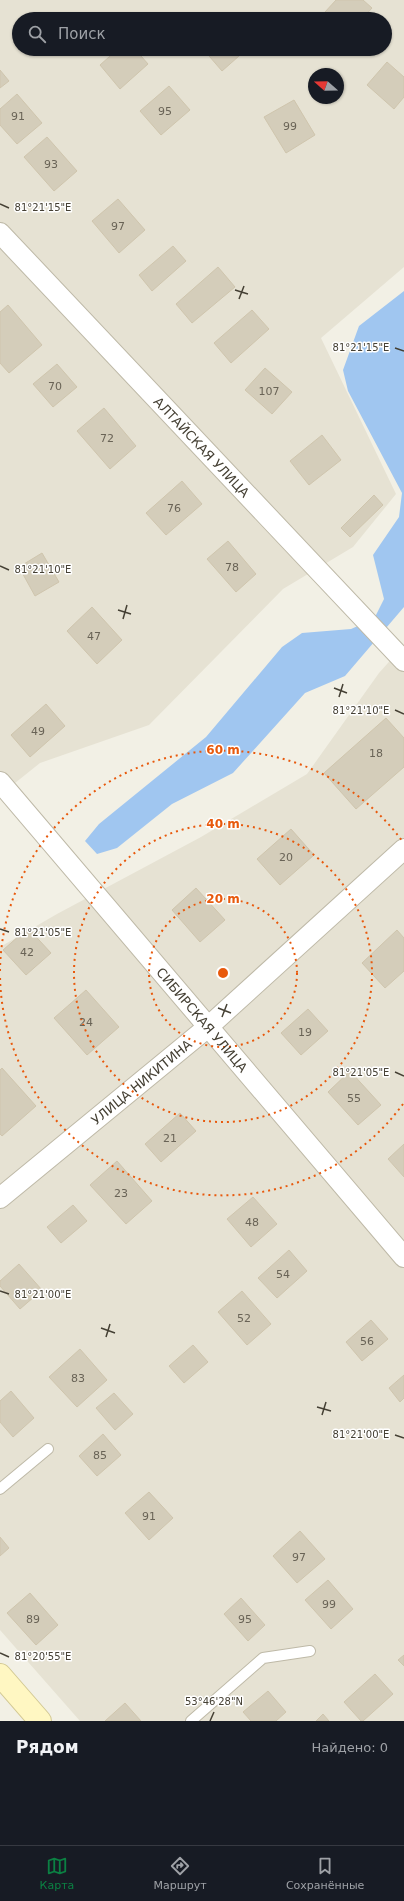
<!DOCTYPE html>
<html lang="ru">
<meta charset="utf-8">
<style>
body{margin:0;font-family:"DejaVu Sans",sans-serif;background:#242831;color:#f1f3f6}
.compass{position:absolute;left:308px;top:68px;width:36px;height:36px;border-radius:50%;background:#171b24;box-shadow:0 1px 3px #0004;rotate:290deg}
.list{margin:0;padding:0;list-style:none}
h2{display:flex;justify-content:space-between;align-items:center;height:52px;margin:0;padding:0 16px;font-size:17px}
h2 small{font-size:13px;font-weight:400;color:#9ea1a6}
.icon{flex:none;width:22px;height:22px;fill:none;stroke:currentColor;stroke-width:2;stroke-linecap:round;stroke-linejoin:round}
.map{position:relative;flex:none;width:404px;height:1721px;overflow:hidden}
.search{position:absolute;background:#171b24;box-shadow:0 1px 3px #0004;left:12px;right:12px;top:12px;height:44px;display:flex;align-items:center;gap:10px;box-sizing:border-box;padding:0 14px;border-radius:22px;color:#9ea1a6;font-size:15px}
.sheet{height:124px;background:#171b24}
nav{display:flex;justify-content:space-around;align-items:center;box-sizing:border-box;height:56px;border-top:1px solid #363941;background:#171b24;font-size:11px;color:#9ea1a6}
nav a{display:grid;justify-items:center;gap:2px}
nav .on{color:#0b8043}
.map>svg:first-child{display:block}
.residential{fill:#e6e2d3;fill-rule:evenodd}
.water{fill:#a0c6f0}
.building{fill:#d4cdba;stroke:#cfc5ad}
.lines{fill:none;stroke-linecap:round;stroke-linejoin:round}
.lane-casing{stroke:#beb9a7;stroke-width:12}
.street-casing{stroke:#beb9a7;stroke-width:22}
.secondary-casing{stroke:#d3c994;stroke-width:24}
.lane{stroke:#fff;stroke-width:10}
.street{stroke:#fff;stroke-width:20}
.secondary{stroke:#fff7c2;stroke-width:22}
.ticks{fill:none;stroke:#454034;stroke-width:1.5}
.ring{fill:none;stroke:#e8590c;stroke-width:2;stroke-dasharray:2 4}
.labels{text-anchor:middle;stroke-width:3;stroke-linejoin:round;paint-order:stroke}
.number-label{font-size:11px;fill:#696356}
.street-label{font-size:13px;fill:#454034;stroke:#fff}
.ticks-label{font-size:10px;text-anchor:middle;fill:#454034;stroke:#fff;stroke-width:3;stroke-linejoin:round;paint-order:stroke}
.centre{fill:#e8590c;stroke:#fff;stroke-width:2}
.ring-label{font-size:12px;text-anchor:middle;font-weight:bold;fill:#e8590c;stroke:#fff;stroke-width:3;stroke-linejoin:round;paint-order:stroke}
</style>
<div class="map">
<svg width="404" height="1721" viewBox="0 0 404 1721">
<rect width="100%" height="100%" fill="#f2f0e5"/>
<g class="residential">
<path d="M0 0H404V267L321 338 396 494 353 547 283 589 149 725 40 763 0 795ZM19 19H385V49H19ZM314 74H338V98H314Z"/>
<polygon points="404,645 404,1721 80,1721 0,1630 0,947 57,914 201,837 307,774 379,673"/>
</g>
<polygon class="water" points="404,291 404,607 345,676 305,693 233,773 172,804 117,848 97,854 85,841 99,824 206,737 282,647 302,633 351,629 374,619 384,599 373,555 399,517 402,493 348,391 343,370 359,326"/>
<g class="building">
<polygon points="336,0 363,0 372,8 362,19 333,19 325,12"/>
<polygon points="224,13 229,19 218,19"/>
<polygon points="118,49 135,49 148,64 120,89 100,65"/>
<polygon points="203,49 247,49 222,71"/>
<polygon points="387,62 404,77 404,97 394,109 367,85"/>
<polygon points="0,70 9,81 0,88"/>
<polygon points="169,86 190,110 161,135 140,111"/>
<polygon points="17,94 42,123 17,144 0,125 0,109"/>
<polygon points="294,100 315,135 286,153 264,117"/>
<polygon points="47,137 77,171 54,191 24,157"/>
<polygon points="118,199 145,230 119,253 92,221"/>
<polygon points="173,246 186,261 152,291 139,275"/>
<polygon points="218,267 235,287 192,323 176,304"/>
<polygon points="8,305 42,345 9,373 0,363 0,312"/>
<polygon points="252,310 269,329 231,363 214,343"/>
<polygon points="57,364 77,387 53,407 33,384"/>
<polygon points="265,368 292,392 272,414 245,390"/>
<polygon points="104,408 136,446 110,469 77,431"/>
<polygon points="322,435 341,460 309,485 290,461"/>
<polygon points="182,481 202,504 166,535 146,513"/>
<polygon points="374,495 383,505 350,537 341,528"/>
<polygon points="228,541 256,574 236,592 207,559"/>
<polygon points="42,553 59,582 35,596 19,567"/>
<polygon points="92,607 122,640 97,664 67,631"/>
<polygon points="46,704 65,726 30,757 11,735"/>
<polygon points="386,718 404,738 404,767 356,809 324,773"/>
<polygon points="291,829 314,855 280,885 257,859"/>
<polygon points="196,888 225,920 200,942 172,910"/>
<polygon points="28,928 51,953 26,975 3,950"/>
<polygon points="397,930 404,938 404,971 385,988 362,963"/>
<polygon points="86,990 119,1027 87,1055 54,1018"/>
<polygon points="308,1009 328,1031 301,1055 281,1033"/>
<polygon points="2,1068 36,1106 2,1136 0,1134 0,1070"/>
<polygon points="350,1071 381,1105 358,1125 328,1092"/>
<polygon points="180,1113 196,1131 161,1162 145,1144"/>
<polygon points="404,1144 404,1177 388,1159"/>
<polygon points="117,1161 152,1201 126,1224 90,1185"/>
<polygon points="253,1197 277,1224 251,1247 227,1219"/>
<polygon points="73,1205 87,1221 61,1243 47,1227"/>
<polygon points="289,1250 307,1271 277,1298 258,1278"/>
<polygon points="19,1264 42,1290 20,1309 0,1286 0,1281"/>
<polygon points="242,1291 271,1324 247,1345 218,1312"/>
<polygon points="371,1320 388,1339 362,1361 346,1342"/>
<polygon points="193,1345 208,1362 184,1383 169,1366"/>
<polygon points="80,1349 107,1380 77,1407 49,1377"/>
<polygon points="404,1375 404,1398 400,1402 389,1388"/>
<polygon points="11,1391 34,1418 13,1437 0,1422 0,1401"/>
<polygon points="114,1393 133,1414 115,1430 96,1408"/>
<polygon points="103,1434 121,1455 97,1476 79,1456"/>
<polygon points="149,1492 173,1518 149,1540 125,1513"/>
<polygon points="300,1531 325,1559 297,1583 273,1556"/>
<polygon points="0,1537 9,1548 0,1556"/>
<polygon points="328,1580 353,1609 331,1629 305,1600"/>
<polygon points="30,1593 58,1625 36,1645 7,1613"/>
<polygon points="241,1598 265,1625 248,1641 224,1614"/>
<polygon points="404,1655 404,1666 398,1660"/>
<polygon points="375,1674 393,1694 363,1721 361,1721 344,1702"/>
<polygon points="268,1691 286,1712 276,1721 251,1721 243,1712"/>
<polygon points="125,1703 141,1721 105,1721"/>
<polygon points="323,1714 329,1721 316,1721"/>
</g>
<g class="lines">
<g class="lane-casing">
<g id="lane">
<polyline points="0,1489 48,1449"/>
<polyline points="191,1721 263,1658 310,1651"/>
</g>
</g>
<g class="street-casing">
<g id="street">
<path id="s1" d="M0 233 404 661"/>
<path id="s2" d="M0 782 404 1257"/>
<path id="s3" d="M0 1198 208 1027 404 849"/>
</g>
</g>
<g class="secondary-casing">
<polyline id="secondary" points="0,1675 40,1721"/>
</g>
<use href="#lane" class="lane"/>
<use href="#street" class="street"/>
<use href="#secondary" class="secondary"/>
</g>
<path class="ticks" d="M0 204 9 208M235 290 248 294M239 299 244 286M395 348 404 351M0 566 9 570M118 610 131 614M123 619 127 605M334 688 347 693M339 697 343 684M395 710 404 714M0 929 9 932M218 1008 231 1013M222 1017 227 1004M395 1072 404 1076M0 1291 9 1294M101 1328 115 1333M106 1337 110 1324M317 1407 331 1411M322 1415 326 1402M395 1435 404 1438M0 1653 9 1657M210 1721 214 1712"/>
<g class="ring">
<circle cx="223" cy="973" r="74"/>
<circle cx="223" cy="973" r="149"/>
<path d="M403 1104A223 223 0 0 1 0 975M0 971A223 223 0 0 1 403 842"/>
</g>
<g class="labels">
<g class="number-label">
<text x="165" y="115">95</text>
<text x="18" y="120">91</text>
<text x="290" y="130">99</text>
<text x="51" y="168">93</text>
<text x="118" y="230">97</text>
<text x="55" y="390">70</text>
<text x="269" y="395">107</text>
<text x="107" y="442">72</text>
<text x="174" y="512">76</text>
<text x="232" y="571">78</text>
<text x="94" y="640">47</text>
<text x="38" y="735">49</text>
<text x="376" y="757">18</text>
<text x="286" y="861">20</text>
<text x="27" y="956">42</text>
<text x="86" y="1026">24</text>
<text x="305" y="1036">19</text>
<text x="354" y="1102">55</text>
<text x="170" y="1142">21</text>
<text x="121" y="1197">23</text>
<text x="252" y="1226">48</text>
<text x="283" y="1278">54</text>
<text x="244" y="1322">52</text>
<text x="367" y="1345">56</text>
<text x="78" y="1382">83</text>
<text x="100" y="1459">85</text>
<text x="149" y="1520">91</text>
<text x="299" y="1561">97</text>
<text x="329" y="1608">99</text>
<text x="33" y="1623">89</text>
<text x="245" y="1623">95</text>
</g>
<g class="street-label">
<text dy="5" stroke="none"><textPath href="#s1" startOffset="294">АЛТАЙСКАЯ УЛИЦА</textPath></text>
<text dy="5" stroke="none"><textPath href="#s2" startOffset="312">СИБИРСКАЯ УЛИЦА</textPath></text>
<text dy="5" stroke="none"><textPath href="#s3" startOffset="183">УЛИЦА НИКИТИНА</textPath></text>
</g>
</g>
<g class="ticks-label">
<text x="43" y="211">81°21'15"E</text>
<text x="361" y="351">81°21'15"E</text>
<text x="43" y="573">81°21'10"E</text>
<text x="361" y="714">81°21'10"E</text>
<text x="43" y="936">81°21'05"E</text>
<text x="361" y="1076">81°21'05"E</text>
<text x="43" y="1298">81°21'00"E</text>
<text x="361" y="1438">81°21'00"E</text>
<text x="43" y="1660">81°20'55"E</text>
<text x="214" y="1705">53°46'28"N</text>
</g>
<circle cx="223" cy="973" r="6" class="centre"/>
<g class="ring-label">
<text x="223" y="754">60 m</text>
<text x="223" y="828">40 m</text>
<text x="223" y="903">20 m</text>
</g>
</svg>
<svg class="compass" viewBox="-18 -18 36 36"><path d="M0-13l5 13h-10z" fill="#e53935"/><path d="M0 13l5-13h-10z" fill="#9ea1a6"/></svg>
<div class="search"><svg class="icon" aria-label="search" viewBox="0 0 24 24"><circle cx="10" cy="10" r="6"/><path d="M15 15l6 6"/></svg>Поиск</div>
</div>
<section class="sheet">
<h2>Рядом<small>Найдено: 0</small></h2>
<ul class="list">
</ul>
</section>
<nav>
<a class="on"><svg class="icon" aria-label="map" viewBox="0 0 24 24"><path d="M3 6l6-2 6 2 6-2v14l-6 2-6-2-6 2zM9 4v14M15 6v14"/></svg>Карта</a>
<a><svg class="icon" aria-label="directions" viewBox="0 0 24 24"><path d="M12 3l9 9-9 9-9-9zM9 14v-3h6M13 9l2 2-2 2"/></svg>Маршрут</a>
<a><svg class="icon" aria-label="saved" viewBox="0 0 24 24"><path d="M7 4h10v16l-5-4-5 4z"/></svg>Сохранённые</a>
</nav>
